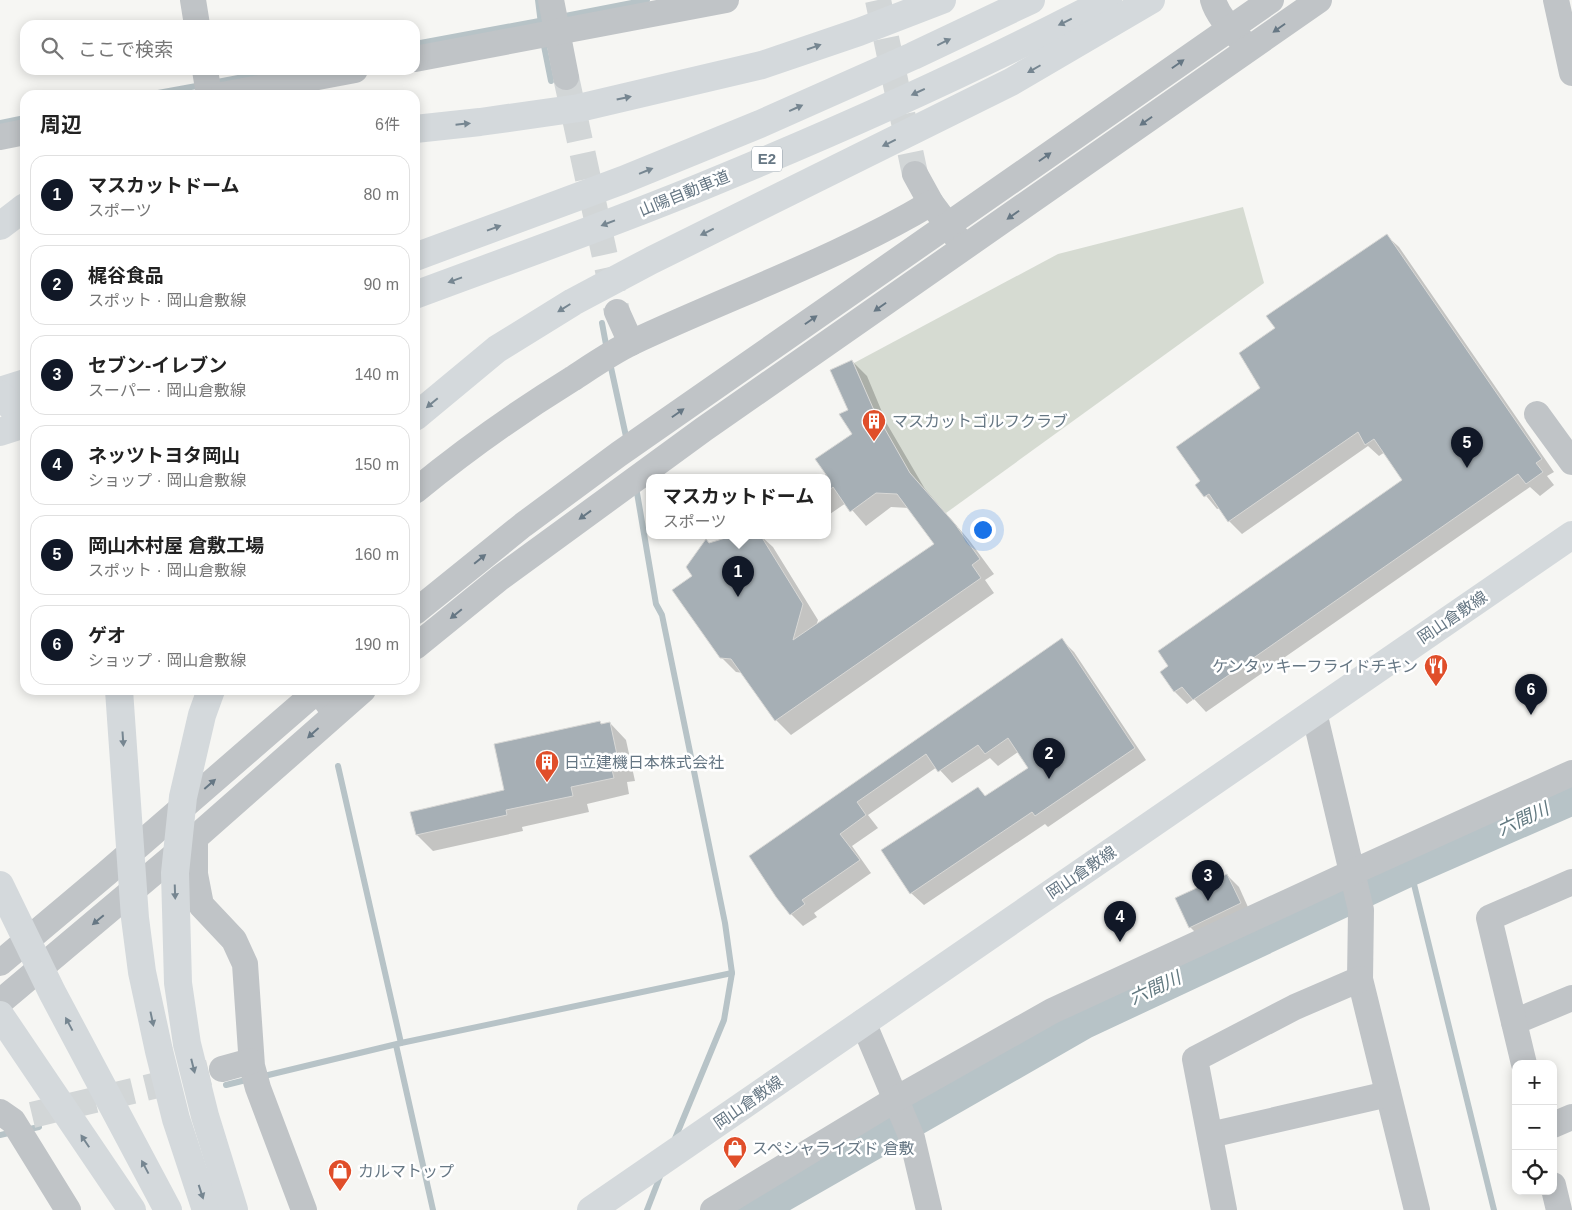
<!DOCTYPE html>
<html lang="ja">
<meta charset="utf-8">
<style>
body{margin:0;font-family:Helvetica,"Noto Sans JP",sans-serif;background:#f2f2f2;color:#222}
.controls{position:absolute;right:15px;bottom:15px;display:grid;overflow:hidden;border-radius:10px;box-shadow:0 2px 12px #0003}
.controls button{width:45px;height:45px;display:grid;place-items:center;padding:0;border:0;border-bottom:1px solid #e0e0e0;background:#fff;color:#222;font:25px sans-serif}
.you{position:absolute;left:982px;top:529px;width:18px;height:18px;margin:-12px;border:4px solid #fff;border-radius:50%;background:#1a73e8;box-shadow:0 0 0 8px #1a73e833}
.badge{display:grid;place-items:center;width:32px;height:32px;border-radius:50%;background:#111827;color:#fff;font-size:16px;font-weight:700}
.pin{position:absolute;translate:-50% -41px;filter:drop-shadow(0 1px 2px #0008)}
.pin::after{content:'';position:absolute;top:26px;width:18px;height:15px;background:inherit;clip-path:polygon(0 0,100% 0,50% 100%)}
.popup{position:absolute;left:646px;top:474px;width:185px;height:65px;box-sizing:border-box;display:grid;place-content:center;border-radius:10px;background:#fff;filter:drop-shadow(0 1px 4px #0005);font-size:16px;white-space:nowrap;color:#767676}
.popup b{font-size:19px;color:#222}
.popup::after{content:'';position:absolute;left:50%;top:100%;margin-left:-10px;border:10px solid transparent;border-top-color:#fff}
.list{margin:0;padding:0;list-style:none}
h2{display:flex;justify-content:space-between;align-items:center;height:65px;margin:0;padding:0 20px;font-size:21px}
h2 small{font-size:16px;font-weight:400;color:#767676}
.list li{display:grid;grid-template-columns:32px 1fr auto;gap:15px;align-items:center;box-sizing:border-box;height:80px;margin:0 10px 10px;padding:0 10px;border:1px solid #e0e0e0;border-radius:15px}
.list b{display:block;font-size:19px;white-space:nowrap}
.list p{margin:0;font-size:16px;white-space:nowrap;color:#767676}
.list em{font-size:16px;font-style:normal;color:#767676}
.icon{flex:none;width:28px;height:28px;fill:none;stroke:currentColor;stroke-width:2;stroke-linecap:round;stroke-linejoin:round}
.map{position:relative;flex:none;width:1572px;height:1210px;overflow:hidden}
.search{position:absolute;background:#fff;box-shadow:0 2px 12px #0003;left:20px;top:20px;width:400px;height:55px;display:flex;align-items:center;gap:12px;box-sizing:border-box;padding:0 18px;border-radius:15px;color:#767676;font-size:19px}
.panel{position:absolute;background:#fff;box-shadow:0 2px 12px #0003;left:20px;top:90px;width:400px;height:605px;border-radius:15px}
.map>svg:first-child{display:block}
.green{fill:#d6dbd2}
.shadow{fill:#0003}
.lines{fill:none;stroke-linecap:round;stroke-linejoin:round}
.stream{stroke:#b7c3c7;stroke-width:6}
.river{stroke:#b7c3c7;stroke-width:36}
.building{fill:#a6afb5;stroke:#d8d8d6}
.minor-tunnel{stroke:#d2d6d7;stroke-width:26;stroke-dasharray:26 13;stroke-linecap:butt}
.minor{stroke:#c0c4c7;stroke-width:26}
.major{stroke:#d4d9dc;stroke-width:28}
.highway{stroke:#d4d9dc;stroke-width:28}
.oneway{fill:#768691}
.oneway2{fill:#667784}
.labels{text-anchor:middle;stroke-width:5;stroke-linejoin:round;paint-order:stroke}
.shield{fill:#fff;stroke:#94a0a9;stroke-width:1}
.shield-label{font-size:15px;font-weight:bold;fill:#667784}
.street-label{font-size:16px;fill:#667784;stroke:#fff}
.poi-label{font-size:16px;fill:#667784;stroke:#fff;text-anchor:start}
.water-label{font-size:18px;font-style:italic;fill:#627980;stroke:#fff}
</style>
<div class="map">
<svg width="1572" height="1210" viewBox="0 0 1572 1210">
<rect width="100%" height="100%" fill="#f6f6f3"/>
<polygon class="green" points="1243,207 1264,283 946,513 910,473 873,408 854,363 1058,254"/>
<g class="shadow">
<polygon points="1386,235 1399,247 1554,472 1547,476 1554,485 1540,496 1530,487 1206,712 1194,699 1187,704 1175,692 1162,673 1404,480 1385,452 1379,456 1368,446 1242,534 1229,521 1220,508 1217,509 1197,485 1202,481 1262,388 1276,329"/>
<polygon points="852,361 867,376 887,424 925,489 969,540 994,574 985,580 994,593 791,735 776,720 743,673 736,672 721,657 694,577 709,544 731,537 739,545 753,536 761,536 773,547 818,620 816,626 936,544 909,508 891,507 866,526 846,503 830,514 827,511 827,478 820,478 826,474 854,434 850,411"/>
<polygon points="1061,639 1074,652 1146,760 1048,827 1045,824 924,905 911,893 978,789 986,797 1030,768 1018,752 998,766 990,758 952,783 937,767 868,815 878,828 852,846 871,873 814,913 817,917 803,926 791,914 750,857"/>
<polygon points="600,722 603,725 610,723 626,740 635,781 627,782 629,794 587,804 589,812 522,827 523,831 433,851 417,835 505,791"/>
<polygon points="1227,875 1239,887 1252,916 1202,939 1190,927"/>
</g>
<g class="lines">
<g class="stream">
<polyline points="538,0 541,24"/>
<polyline points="560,17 647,0"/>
<polyline points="543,41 551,81"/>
<polyline points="415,44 550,19"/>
<polyline points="212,83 279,70"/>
<polyline points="147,95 202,85"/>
<polyline points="0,123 25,118"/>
<polyline points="602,323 607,350"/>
<polyline points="610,363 627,441"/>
<polyline points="636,487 656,604 662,615 725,923 732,973 724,1020 674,1141"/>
<polyline points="338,766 401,1043"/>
<polyline points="1410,868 1494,1210"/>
<polyline points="396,1045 433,1210"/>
<polyline points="260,1077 401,1043 732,973"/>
<polyline points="226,1085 250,1079"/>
<polyline points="25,1130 39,1127"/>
<polyline points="0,1135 13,1132"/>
<polyline points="647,1210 661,1174"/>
</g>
<polyline class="river" points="754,1210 1084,1021 1410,868 1572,797"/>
</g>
<g class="building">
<polygon points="1387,234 1542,459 1536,463 1543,472 1526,484 1518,474 1193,700 1182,687 1174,692 1160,672 1168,666 1158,651 1402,480 1374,439 1365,445 1358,432 1228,522 1209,494 1204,497 1195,485 1200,481 1176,447 1260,388 1239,353 1275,328 1266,316"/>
<polygon points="852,360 873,408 910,473 955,524 980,559 972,565 981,578 775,721 731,659 720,658 672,590 692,576 686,567 706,539 709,543 732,536 737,544 751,536 761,536 803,604 793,640 934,544 897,494 876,493 850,512 833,487 827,492 827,476 815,459 852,434 839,414 848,410 830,370"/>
<polygon points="1062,638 1135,748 1035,816 1032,812 910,894 881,850 978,787 985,796 1028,768 1008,738 985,754 978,745 938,772 926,754 857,802 866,815 840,834 860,860 802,900 805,904 790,915 776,897 749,856"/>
<polygon points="600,721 601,724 610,722 619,764 611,766 614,778 571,787 573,796 506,810 507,815 416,835 410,812 504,790 494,744"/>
<polygon points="1227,874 1241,903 1189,928 1175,898"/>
</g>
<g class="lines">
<g class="minor-tunnel">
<polyline points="878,0 915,174"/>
<polyline points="566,77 617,312"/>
<polyline points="32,1115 216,1071"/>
</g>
<g class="minor">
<polyline points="193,0 197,25"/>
<polyline points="551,0 566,77"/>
<path d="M1213 0C1217 15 1231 29 1241 40"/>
<polyline points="1556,0 1572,73"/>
<polyline points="415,59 726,0"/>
<polyline points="205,70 209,95"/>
<polyline points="222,95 355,70"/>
<polyline points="0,137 25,132"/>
<polyline points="915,174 931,203"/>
<polyline points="617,312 631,343"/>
<polyline points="1537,414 1572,462"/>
<path d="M415 491C465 450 517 413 572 379 592 366 612 352 633 342 731 296 839 258 931 203L958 239"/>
<polyline points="415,612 523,525 619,454 1271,0"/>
<polyline points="415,647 500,578 704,429 1319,0"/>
<polyline points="1314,712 1361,910 1360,979 1417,1210"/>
<polyline points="195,838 195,874 201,905 234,940 245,964 252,1066 258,1088 304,1210"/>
<polyline points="0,963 107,873 318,690 335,713"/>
<polyline points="0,1002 195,838 363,690"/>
<polyline points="863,1022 912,1138 929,1210"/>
<polyline points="1514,1022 1572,998"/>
<polyline points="1524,1064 1489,918 1572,882"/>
<polyline points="222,1069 251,1061"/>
<polyline points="0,1112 13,1121 68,1210"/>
<polyline points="1553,1125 1572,1117"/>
<polyline points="1210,1135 1388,1094"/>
<polyline points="1553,1185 1559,1210"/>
<polyline points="713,1210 896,1099 1052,1011 1353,872 1572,773"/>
<polyline points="1224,1210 1195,1059 1295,1007 1360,979"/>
</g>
<polyline class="major" points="591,1210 1572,535"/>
<g class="highway">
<polyline points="415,129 480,122 579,108 762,65 859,32 942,0"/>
<polyline points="0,226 25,207"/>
<polyline points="415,257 623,180 760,124 913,56 1031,0"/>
<path d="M415 295C514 258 615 223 713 182 847 127 980 67 1108 0"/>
<polyline points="0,391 25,383"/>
<polyline points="0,394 25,422"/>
<polyline points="415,417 497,349 573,302 652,260 1011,82 1151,0"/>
<polyline points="0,432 25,424"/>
<polyline points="119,690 135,918 142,972 159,1051 176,1119 206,1210"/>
<polyline points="211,690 202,715 183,797 175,873 178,983 187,1044 205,1116 234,1210"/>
<polyline points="0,885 52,992 168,1210"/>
<polyline points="0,1015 132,1210"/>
</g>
</g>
<defs><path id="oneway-solid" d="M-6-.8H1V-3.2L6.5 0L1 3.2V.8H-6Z" transform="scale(1.25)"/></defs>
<g class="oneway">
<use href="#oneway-solid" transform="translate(1065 22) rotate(154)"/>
<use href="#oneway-solid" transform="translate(944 42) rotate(-26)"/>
<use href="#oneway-solid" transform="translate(814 47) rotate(-19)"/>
<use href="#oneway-solid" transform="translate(1034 69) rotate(150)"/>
<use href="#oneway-solid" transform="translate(918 92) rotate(155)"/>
<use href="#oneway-solid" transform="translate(624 98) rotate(-12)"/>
<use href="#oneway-solid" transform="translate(796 108) rotate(-24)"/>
<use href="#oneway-solid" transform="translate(463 124) rotate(-6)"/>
<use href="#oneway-solid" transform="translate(889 143) rotate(154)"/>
<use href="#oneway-solid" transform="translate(646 171) rotate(-22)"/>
<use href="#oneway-solid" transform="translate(608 223) rotate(159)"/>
<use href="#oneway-solid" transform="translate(494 228) rotate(-20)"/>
<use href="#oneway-solid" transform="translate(707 232) rotate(154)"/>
<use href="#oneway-solid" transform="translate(455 280) rotate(160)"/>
<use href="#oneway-solid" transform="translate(564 308) rotate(148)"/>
<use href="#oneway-solid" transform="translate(432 403) rotate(140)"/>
<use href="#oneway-solid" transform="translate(123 739) rotate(86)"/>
<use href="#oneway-solid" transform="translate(175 892) rotate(88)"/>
<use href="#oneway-solid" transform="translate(152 1019) rotate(78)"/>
<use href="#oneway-solid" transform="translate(69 1024) rotate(-118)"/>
<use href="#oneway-solid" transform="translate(193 1066) rotate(76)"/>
<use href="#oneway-solid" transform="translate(85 1141) rotate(-124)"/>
<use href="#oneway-solid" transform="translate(145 1167) rotate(-118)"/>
<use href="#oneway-solid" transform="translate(201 1192) rotate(72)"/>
</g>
<g class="oneway2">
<use href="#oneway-solid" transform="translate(1279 28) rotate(145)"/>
<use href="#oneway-solid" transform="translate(1178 64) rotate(-35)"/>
<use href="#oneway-solid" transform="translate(1146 121) rotate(145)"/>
<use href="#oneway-solid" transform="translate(1045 157) rotate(-35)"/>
<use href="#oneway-solid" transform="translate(1013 215) rotate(145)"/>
<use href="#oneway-solid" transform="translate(880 307) rotate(145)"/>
<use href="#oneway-solid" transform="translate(811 320) rotate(-35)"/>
<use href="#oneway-solid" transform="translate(678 413) rotate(-35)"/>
<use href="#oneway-solid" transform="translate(585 515) rotate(144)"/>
<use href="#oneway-solid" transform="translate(480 559) rotate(-39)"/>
<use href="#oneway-solid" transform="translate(456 614) rotate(141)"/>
<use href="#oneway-solid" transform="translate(313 733) rotate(138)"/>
<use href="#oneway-solid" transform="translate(210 784) rotate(-41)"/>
<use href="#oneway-solid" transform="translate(98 920) rotate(140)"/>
</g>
<defs>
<g id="building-pin" transform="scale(1.25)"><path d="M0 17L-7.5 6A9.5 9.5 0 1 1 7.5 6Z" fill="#e04e2a" stroke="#fff"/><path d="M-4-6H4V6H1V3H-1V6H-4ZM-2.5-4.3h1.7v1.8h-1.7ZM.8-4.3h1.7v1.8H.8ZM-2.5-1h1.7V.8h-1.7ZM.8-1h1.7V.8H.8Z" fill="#fff"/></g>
<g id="restaurant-pin" transform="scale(1.25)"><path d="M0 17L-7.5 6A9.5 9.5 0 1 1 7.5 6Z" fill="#e04e2a" stroke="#fff"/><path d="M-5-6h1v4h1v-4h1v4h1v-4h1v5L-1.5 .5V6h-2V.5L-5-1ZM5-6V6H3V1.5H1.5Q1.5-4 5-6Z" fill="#fff"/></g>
<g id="shop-pin" transform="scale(1.25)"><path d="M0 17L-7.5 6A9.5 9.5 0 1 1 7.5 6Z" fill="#e04e2a" stroke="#fff"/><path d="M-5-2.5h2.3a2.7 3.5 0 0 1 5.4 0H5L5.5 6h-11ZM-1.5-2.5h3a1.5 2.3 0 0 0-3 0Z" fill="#fff"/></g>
</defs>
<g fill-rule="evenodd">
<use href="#building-pin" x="874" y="421"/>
<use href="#restaurant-pin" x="1436" y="666"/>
<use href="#building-pin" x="547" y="762"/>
<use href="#shop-pin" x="735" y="1148"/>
<use href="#shop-pin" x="340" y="1171"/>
</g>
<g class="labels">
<rect class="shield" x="752" y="146.5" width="30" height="25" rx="4"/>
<g class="shield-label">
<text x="767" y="164">E2</text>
</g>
<g class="street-label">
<text transform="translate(684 193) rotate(-22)" y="6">山陽自動車道</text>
<text transform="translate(1452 617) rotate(-34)" y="6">岡山倉敷線</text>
<text transform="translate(1081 872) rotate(-34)" y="6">岡山倉敷線</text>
<text transform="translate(748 1102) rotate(-35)" y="6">岡山倉敷線</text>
</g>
<g class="poi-label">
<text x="892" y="427">マスカットゴルフクラブ</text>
<text x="1418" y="672" text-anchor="end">ケンタッキーフライドチキン</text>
<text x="564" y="768">日立建機日本株式会社</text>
<text x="752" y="1154">スペシャライズド 倉敷</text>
<text x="358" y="1177">カルマトップ</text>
</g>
<g class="water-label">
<text transform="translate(1523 819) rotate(-25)" y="6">六間川</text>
<text transform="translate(1155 988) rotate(-25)" y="6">六間川</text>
</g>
</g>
</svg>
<div class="controls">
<button>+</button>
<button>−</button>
<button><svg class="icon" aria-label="locate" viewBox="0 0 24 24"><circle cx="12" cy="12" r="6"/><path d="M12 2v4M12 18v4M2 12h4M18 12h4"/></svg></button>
</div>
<div class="you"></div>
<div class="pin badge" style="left:738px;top:597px">1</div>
<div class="popup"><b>マスカットドーム</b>スポーツ</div>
<div class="pin badge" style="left:1049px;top:779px">2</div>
<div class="pin badge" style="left:1208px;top:901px">3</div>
<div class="pin badge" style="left:1120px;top:942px">4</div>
<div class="pin badge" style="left:1467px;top:468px">5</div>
<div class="pin badge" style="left:1531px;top:715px">6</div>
<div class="search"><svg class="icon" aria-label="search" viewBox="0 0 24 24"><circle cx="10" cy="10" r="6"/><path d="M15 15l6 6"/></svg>ここで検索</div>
<section class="panel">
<h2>周辺<small>6件</small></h2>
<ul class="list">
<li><span class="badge">1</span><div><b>マスカットドーム</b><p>スポーツ</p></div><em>80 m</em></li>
<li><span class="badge">2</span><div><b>梶谷食品</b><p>スポット · 岡山倉敷線</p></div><em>90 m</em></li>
<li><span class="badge">3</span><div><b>セブン-イレブン</b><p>スーパー · 岡山倉敷線</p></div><em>140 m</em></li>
<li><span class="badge">4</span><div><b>ネッツトヨタ岡山</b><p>ショップ · 岡山倉敷線</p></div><em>150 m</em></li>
<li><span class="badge">5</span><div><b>岡山木村屋 倉敷工場</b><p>スポット · 岡山倉敷線</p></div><em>160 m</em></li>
<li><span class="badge">6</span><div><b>ゲオ</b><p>ショップ · 岡山倉敷線</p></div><em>190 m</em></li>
</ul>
</section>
</div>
